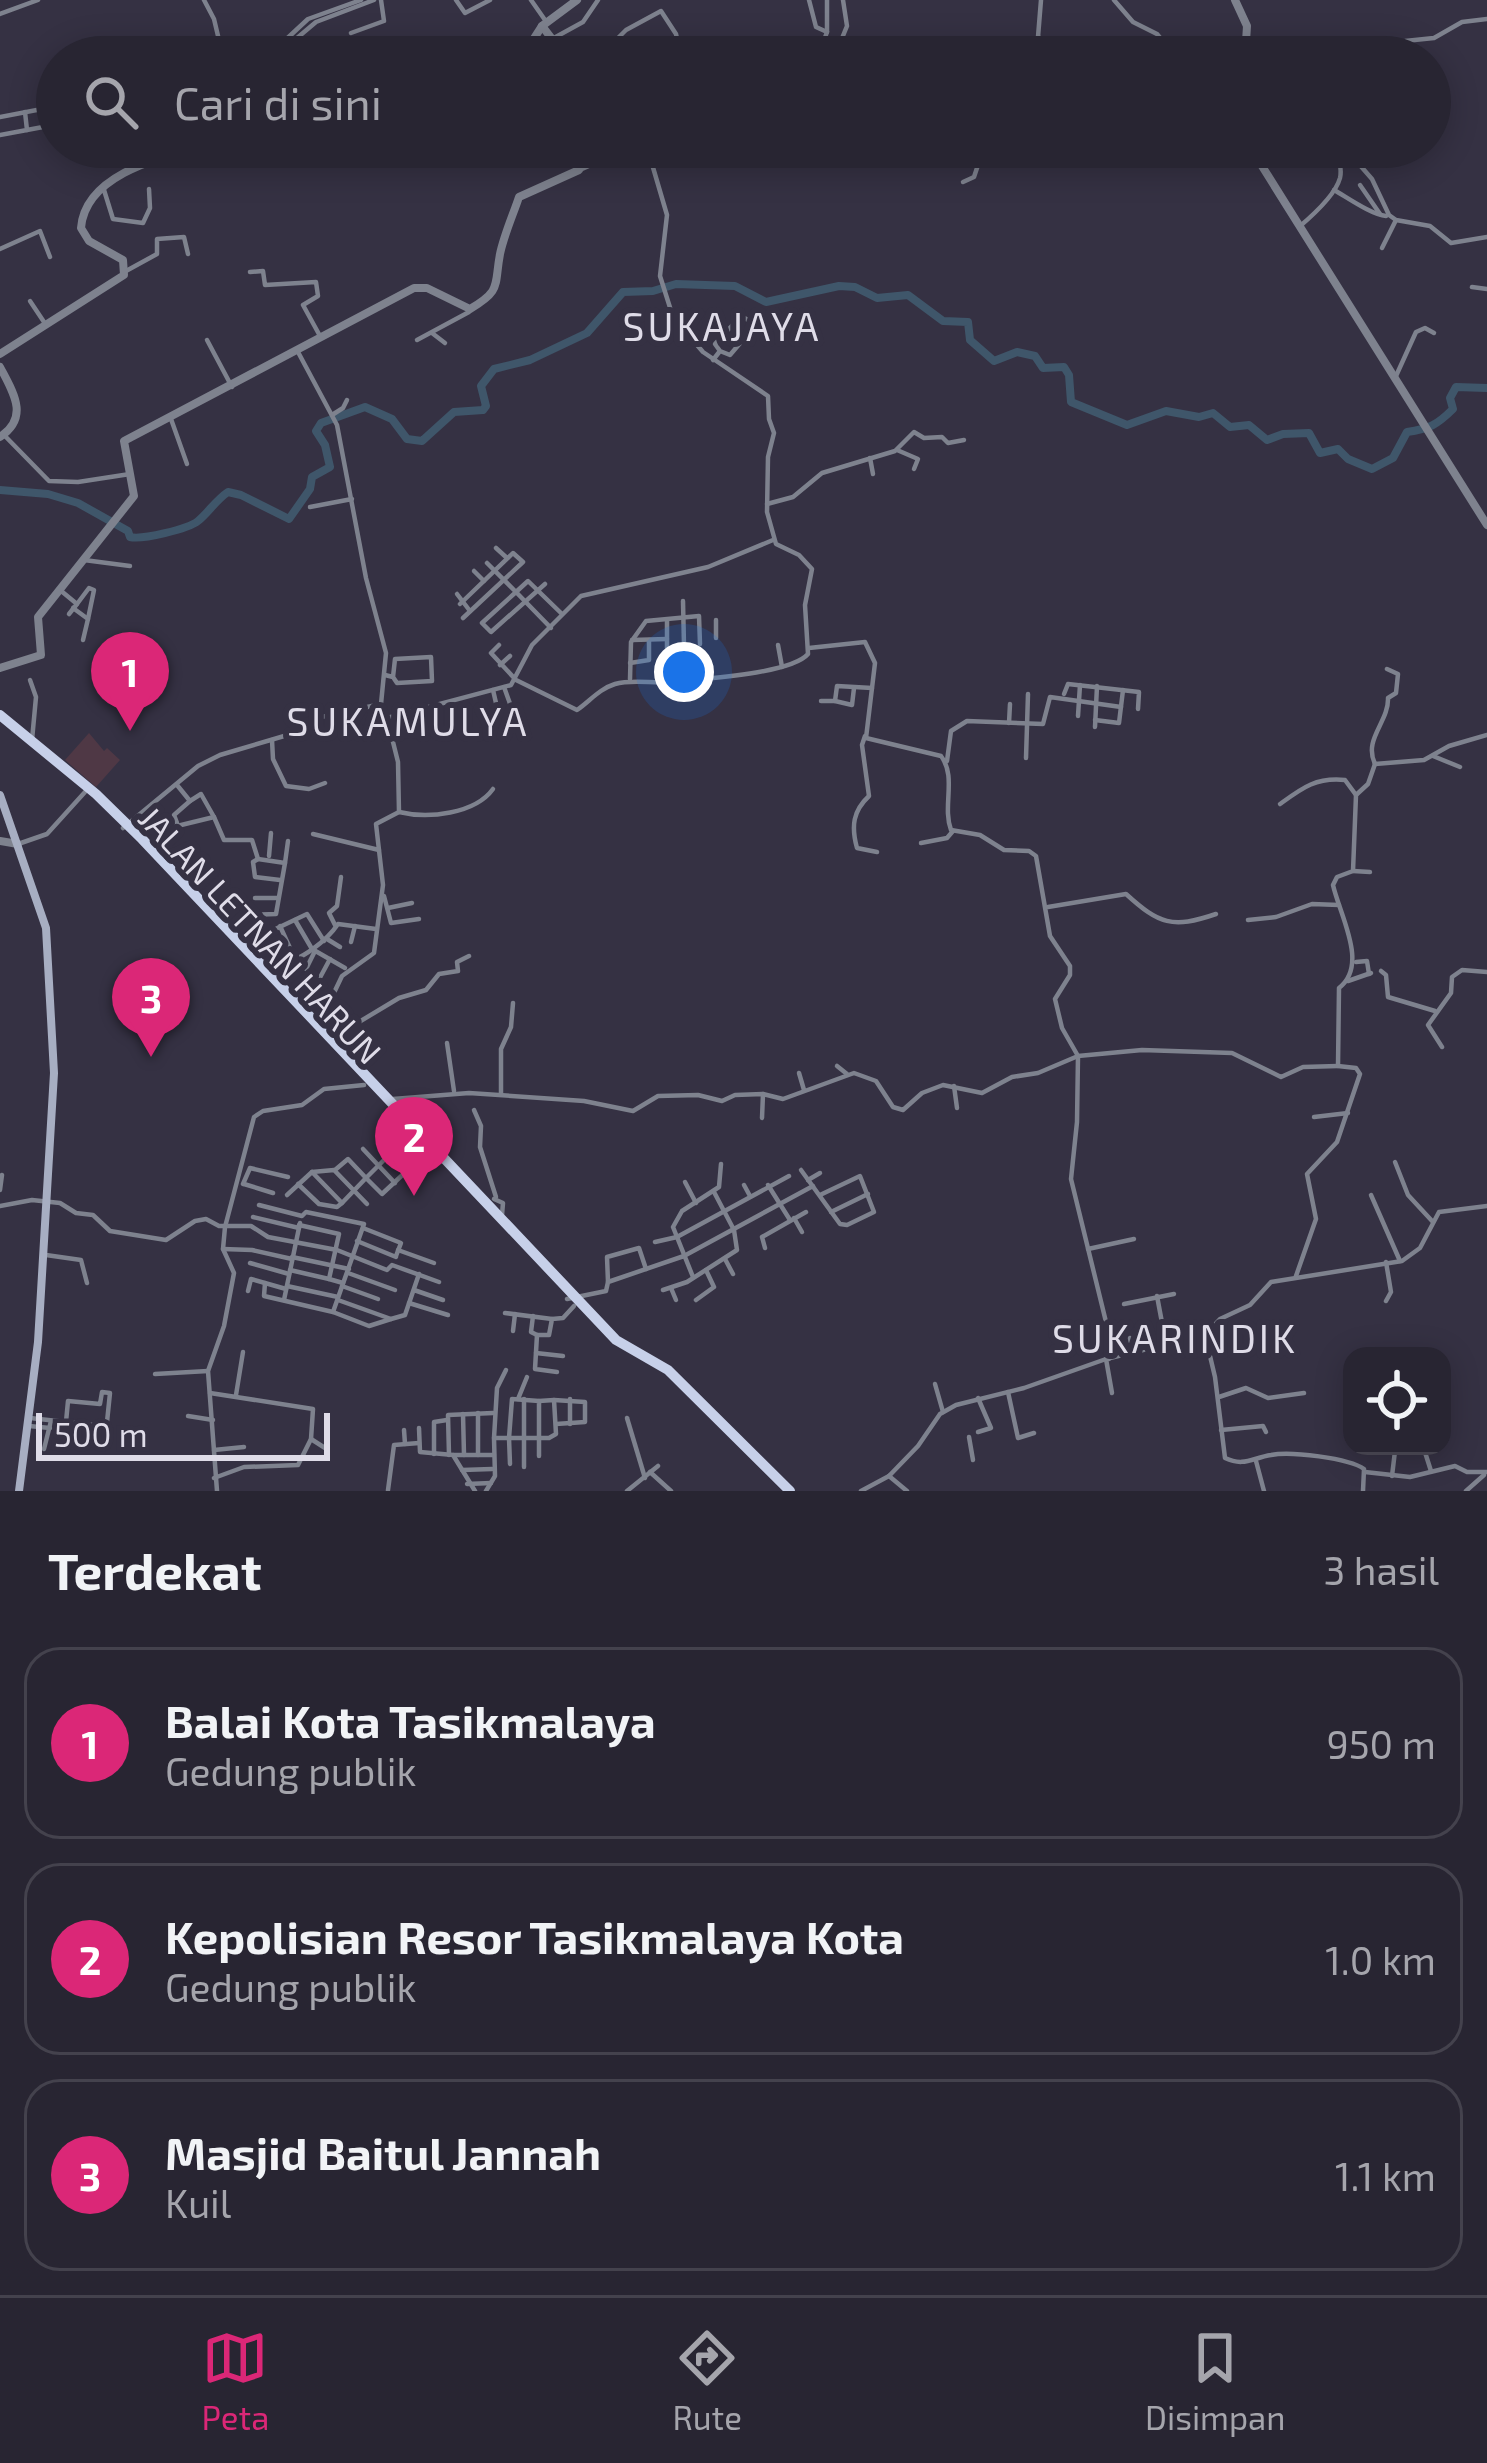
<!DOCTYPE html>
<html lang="id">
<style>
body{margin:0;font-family:"Exo 2",sans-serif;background:#34313e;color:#f1f3f6}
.controls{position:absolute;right:36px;bottom:36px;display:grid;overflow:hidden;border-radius:24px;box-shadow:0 6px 30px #0003}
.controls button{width:108px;height:108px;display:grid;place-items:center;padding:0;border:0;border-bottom:3px solid #44424d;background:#282532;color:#f1f3f6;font:60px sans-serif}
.scale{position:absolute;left:36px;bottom:30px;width:294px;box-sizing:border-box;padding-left:12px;border:6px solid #dfdce8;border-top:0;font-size:33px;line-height:42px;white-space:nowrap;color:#dfdce8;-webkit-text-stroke:9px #353143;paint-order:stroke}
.you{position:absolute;left:684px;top:672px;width:42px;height:42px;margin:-30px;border:9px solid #fff;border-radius:50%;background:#1a73e8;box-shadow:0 0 0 18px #1a73e833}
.badge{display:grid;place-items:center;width:78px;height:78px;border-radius:50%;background:#db2777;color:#fff;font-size:39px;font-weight:700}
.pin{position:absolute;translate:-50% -99px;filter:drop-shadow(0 3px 6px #0008)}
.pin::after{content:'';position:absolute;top:63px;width:42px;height:36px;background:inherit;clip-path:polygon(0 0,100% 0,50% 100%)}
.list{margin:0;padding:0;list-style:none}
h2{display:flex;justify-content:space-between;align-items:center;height:156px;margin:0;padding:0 48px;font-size:51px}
h2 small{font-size:39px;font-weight:400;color:#a5a5ac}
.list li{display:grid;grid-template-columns:78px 1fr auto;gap:36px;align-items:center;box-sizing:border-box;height:192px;margin:0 24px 24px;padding:0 24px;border:3px solid #44424d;border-radius:36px}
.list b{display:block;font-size:45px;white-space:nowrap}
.list p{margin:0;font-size:39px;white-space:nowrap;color:#a5a5ac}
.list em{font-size:39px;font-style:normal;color:#a5a5ac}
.icon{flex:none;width:66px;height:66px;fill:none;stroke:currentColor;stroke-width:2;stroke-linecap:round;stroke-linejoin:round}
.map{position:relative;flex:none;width:1487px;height:1491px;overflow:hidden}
.search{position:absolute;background:#282532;box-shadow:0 6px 30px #0003;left:36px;right:36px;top:36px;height:132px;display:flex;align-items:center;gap:30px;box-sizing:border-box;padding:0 42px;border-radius:66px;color:#a5a5ac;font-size:45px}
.sheet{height:804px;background:#282532}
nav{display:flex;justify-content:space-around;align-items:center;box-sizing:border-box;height:168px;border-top:3px solid #44424d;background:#282532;font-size:33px;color:#a5a5ac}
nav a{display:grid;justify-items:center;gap:6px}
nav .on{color:#db2777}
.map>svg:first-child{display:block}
.green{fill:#4f3845}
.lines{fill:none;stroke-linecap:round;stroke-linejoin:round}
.river{stroke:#3f566a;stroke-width:8}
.minor{stroke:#7e828e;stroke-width:4.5}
.tertiary{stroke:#7e828e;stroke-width:8}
.secondary{stroke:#a7aec2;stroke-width:8}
.primary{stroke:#c7d0e9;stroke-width:10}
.labels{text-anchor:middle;stroke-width:12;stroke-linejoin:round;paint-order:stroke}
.street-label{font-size:33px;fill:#dfdce8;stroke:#353143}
.quarter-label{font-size:39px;letter-spacing:3px;fill:#dfdce8;stroke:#353143}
</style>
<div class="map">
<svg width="1487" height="1491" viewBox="0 0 1487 1491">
<rect width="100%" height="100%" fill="#353143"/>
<polygon class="green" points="89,733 104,751 107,748 120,760 96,787 65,760"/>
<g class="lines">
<path class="river" d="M0 490 48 494 78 503 128 531 130 537C142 540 188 529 198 521 209 512 216 500 228 492L241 495 289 519 310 489 312 477 330 467 325 445 316 431 321 423 365 407 392 419 407 439 422 441 454 412 483 410 486 406 481 386 494 369 530 360 587 333 623 292 653 291 676 284 735 286 766 302 839 286 855 287 877 298 908 295 943 321 968 322 970 340 994 361 1017 352 1035 356 1043 368 1064 367 1069 375 1071 402 1127 425 1166 411 1199 417 1213 413 1230 427 1249 425 1267 440 1283 434 1309 433 1320 453 1338 449 1348 459 1372 469 1393 458 1407 432C1429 429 1437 425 1453 409L1450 398 1456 387 1487 388"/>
<g class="minor">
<polyline points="204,0 214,19 223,57"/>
<polyline points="456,0 465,13 490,0"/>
<polyline points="531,0 545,20"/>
<polyline points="809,0 816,27 827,32 822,46 844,57"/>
<polyline points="1041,0 1038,37 1056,44 1056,57 1124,52 1161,57"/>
<polyline points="1114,0 1133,22 1157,34 1165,44 1190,48"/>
<polyline points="0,14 38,0"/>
<polyline points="827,32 827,0"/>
<polyline points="351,33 384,21 381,0"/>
<polyline points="552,39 583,22 598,0"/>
<polyline points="793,39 796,57"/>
<polyline points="855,46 870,49"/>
<polyline points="836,53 847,26 843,0"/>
<polyline points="237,57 280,45 308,19 361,0"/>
<polyline points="256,57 284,49 316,22 374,0"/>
<polyline points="599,57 626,30 661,11 676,34 681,57"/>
<polyline points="770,57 770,52 793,46"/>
<polyline points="868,57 871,48 885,52"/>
<polyline points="884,57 885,52 901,57"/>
<polyline points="1361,57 1405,41 1434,38 1462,22 1487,19"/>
<polyline points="1430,92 1439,88"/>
<polyline points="0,117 42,109"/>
<polyline points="27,130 43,127"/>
<polyline points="0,135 27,130 25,112"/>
<polyline points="902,147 904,152 928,154"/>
<polyline points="1344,147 1372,179 1389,215 1396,220 1430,226 1451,243 1487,237"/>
<polyline points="1360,164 1374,152 1378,158"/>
<polyline points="582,169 632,147"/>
<polyline points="963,182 974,177 984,147"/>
<polyline points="1360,185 1380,214"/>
<polyline points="104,190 113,219 143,223 150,208 149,189"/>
<path d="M1334 190C1348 198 1372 215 1386 216"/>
<path d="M1299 227C1312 216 1335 196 1340 178 1343 166 1336 159 1340 147"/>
<polyline points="1382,248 1396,220"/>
<polyline points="0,249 40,231 50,257"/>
<polyline points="126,271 157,254 157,239 184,237 188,254"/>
<polyline points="250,272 263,271 265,285 316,282 318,296 303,305 320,336"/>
<polyline points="1472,287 1487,289"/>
<polyline points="30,301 46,325"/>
<polyline points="432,333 445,343"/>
<polyline points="207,340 232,387"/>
<polyline points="417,340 469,312"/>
<polyline points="298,352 337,425 366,578 386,653 381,704 387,718 511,685 532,645 581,596 708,567 773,540"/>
<polyline points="713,360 720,351 730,355 753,328 753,323 741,316 715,344 720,351"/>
<polyline points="1396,376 1416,332 1425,328 1434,333"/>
<polyline points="332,415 343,408 347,400"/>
<polyline points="171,419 187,464"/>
<polyline points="4,435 49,481 78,482 130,474"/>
<polyline points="897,450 918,459 914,469"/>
<polyline points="870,458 873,474"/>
<polyline points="767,504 793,497 822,473 895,451 914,432 924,438 942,437 948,443 964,440"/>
<polyline points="310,507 352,499"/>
<polyline points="496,548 507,558"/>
<polyline points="84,560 130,566"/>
<polyline points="487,563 516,592 482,623 491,632 545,584"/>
<polyline points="474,571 484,581"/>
<polyline points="60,590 77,604 69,614"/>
<polyline points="457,594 470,611"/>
<polyline points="683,601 684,646"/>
<polyline points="77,604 89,588 94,590 88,619"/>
<polyline points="460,604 513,553 523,562 463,618"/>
<polyline points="73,608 88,619 83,640"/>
<polyline points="667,620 667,648"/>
<polyline points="716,620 716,638"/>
<polyline points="551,628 516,592 528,581 562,614"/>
<polyline points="632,640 667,639"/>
<path d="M499 645 491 653 516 680 577 710C590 701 599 689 615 684 633 679 653 684 672 682 700 679 791 674 808 654L805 605 812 569 799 555 776 544 767 512 768 457 774 433 769 419 768 396 703 352 673 317 660 276 667 215 647 147"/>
<polyline points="778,645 782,667"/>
<path d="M809 648 865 642 875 663 866 738 941 756C957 777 942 806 951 830L980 835 1004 850 1029 851 1036 856 1050 936 1070 966V975L1055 999 1062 1028 1078 1056 1077 1122 1071 1179 1107 1326 1109 1359"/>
<polyline points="630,663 649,660 649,640"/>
<polyline points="500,665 510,656"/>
<path d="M1387 669 1398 674 1396 693 1388 698C1389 722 1363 739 1375 764L1424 760 1449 746 1487 735"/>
<polyline points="385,675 393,677 397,683 432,681 431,657 395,659 393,677"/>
<polyline points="630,679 631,642 646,621 699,616 700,644"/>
<polyline points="30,680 36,697 32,740"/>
<polyline points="504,687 513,712"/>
<polyline points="493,690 496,703"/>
<polyline points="1064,694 1068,684 1139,692 1138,709"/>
<polyline points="821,701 835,701 837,686 872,688"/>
<polyline points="835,701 852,705 854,688"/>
<polyline points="296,710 303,725"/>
<polyline points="1078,716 1080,685"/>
<polyline points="1095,720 1119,723 1123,690"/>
<polyline points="1009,723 1010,704"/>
<polyline points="1095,727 1097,686"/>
<path d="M865 736 862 745 869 796C853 811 851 826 857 848L877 852"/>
<polyline points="272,740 273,759 286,786 309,789 325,783"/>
<polyline points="1433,756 1460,767"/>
<polyline points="1026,758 1028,694"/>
<polyline points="947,761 951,731 967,721 1043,724 1050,697 1121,707"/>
<polyline points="177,785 190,801 201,794 214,817"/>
<path d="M1280 804C1302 788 1316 777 1345 780L1356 795"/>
<path d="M399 812C428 819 475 814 493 789"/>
<polyline points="177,823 174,815 190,801"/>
<polyline points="123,828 198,766 220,755 291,734 317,718 381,704"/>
<polyline points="313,834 379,850"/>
<polyline points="21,843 47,834 85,792"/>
<polyline points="921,843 947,838 953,831"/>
<polyline points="153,845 163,841 173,827 214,817 224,840 252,840 258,859 285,863 276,914 250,915"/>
<polyline points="269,856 271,833"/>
<polyline points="258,859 253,862 255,877 280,880"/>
<polyline points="285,863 288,841"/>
<polyline points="1353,871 1370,872"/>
<polyline points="384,896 391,923 419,919"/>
<polyline points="255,898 278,898"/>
<path d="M1048 907 1126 894C1159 924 1172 929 1216 914"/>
<polyline points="388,908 412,903"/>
<polyline points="295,920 312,949 345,968"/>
<polyline points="1248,920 1276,917 1312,904 1339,905"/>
<polyline points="335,925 329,913 337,906 341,877"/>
<polyline points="280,926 294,957"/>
<polyline points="248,929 264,938"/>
<polyline points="327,939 340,947"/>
<polyline points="351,942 355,926"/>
<polyline points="275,958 265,945 265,934 307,914 324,941"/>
<path d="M259 962C266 960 272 963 279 963 300 963 328 939 338 924L376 929"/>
<polyline points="1356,962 1367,961 1369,974"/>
<polyline points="306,969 315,951"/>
<polyline points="1381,971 1386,975 1388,997 1435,1011"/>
<polyline points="1348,981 1371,973"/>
<polyline points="316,985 330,959"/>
<polyline points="334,1037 331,999 342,976 374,953 383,885 376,824 399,812 398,762 387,718"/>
<polyline points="334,1037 399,998 426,990 439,974 458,971 457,962 469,956"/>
<polyline points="447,1043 454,1091"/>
<polyline points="1442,1047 1428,1025 1451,993 1452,977 1462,970 1487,972"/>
<polyline points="837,1066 847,1074"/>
<polyline points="799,1073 804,1090"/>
<polyline points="954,1086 957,1108"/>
<polyline points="501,1094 501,1049 511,1027 513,1003"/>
<polyline points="393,1099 469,1093 584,1101 633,1111 658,1096 698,1095 722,1101 735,1095 763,1094 783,1099 854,1073 876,1081 893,1107 903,1110 922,1093 943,1085 982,1093 1012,1077 1038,1073 1078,1056 1142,1050 1232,1053 1281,1077 1303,1067 1338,1066"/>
<polyline points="474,1110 481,1126 480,1147 496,1197"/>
<polyline points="1314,1117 1348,1113"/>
<polyline points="762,1118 763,1094"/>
<polyline points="380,1142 407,1171"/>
<polyline points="363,1149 395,1183"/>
<polyline points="1395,1162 1408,1195 1433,1222"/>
<polyline points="335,1170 348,1159 366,1178 391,1153"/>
<polyline points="801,1170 840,1224 847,1225 874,1212 860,1176 820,1195"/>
<polyline points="312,1172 334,1170 367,1204"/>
<polyline points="808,1180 820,1173"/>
<polyline points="685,1182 696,1203"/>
<polyline points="243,1184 250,1168 288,1177"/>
<polyline points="244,1184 273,1193"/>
<polyline points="298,1184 319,1204 337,1207 342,1203"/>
<polyline points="744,1185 750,1196"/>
<polyline points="768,1185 790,1220"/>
<polyline points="0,1190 2,1175"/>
<polyline points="287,1195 312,1172 342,1203 366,1178 382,1194 427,1152"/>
<polyline points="1371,1195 1400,1261"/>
<polyline points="494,1199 503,1203 502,1215"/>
<polyline points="259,1205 302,1216 306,1212 364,1224 333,1312"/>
<polyline points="0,1206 32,1200 60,1203 76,1213 93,1215 110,1231 166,1240 195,1221 206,1219 219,1226 251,1226 268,1237 337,1250 387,1270 392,1265 439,1282"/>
<polyline points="831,1212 868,1194"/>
<polyline points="253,1217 299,1228"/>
<polyline points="794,1218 802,1232"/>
<polyline points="299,1225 339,1234 329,1279 343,1283"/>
<polyline points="363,1228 401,1243 396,1256"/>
<polyline points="357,1241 396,1257"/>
<polyline points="655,1242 677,1237 789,1176"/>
<polyline points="765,1248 762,1237 806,1212"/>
<polyline points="223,1249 252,1250 292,1259"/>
<polyline points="1088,1249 1134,1239"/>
<polyline points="398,1250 434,1263"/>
<polyline points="46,1255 81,1260 87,1283"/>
<polyline points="292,1257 349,1269"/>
<polyline points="725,1259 733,1274"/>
<polyline points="1386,1262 1391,1292 1386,1301"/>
<polyline points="250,1263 289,1274"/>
<polyline points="290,1270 329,1279"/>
<polyline points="348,1273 395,1290"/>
<path d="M1296 1276 1316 1219 1307 1174 1337 1142 1360 1074 1356 1068 1338 1066 1339 988C1369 965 1340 916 1333 885L1337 877 1353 871 1356 795 1368 784 1375 764"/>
<polyline points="693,1277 673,1227 682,1211 719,1187 721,1164"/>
<polyline points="608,1282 607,1257 639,1248 646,1269"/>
<polyline points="265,1283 264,1296 333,1312 369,1326 391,1319 338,1300"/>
<polyline points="287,1286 338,1297"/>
<polyline points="342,1286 378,1299"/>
<polyline points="671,1288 676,1300"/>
<polyline points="414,1290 443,1300"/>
<polyline points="663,1290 687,1282 737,1250 734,1230 714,1192"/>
<polyline points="248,1291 251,1279 286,1289"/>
<polyline points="1157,1296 1166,1344"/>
<polyline points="567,1299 606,1291 608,1282 684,1256 813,1186"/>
<polyline points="284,1300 300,1223"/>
<polyline points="696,1300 714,1287 706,1270"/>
<polyline points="409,1303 448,1315"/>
<polyline points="1124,1304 1174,1294"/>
<polyline points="505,1313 552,1319"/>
<polyline points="533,1316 531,1332 537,1335"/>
<polyline points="391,1319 405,1315 419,1274"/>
<polyline points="513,1331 515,1314"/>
<path d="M1205 1335 1215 1377 1225 1458C1244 1467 1252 1458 1271 1455 1290 1451 1349 1458 1364 1469L1363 1491"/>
<polyline points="1130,1338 1133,1353"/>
<polyline points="536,1353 563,1356"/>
<polyline points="1106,1359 1112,1393"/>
<polyline points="557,1372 535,1369 537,1335 549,1335 552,1319 563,1318 574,1306"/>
<polyline points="155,1374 208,1371"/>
<polyline points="935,1384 943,1412"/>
<polyline points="1008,1392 1018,1438 1034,1433"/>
<polyline points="210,1393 313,1409 311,1439 298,1465 244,1467 214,1478"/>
<polyline points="236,1395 243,1352"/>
<polyline points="1219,1397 1246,1388 1268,1398 1304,1393"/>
<polyline points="518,1399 527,1377"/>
<polyline points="524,1399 524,1467"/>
<polyline points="570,1399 570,1424"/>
<polyline points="554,1400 585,1402 585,1422 556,1424"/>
<polyline points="478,1413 478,1455"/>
<polyline points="463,1414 464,1455"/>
<polyline points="188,1416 213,1420"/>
<polyline points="30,1418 103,1426 107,1422 110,1393 102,1392 100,1404 68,1401 66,1422"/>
<polyline points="627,1418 645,1478"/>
<polyline points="29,1426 50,1428"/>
<polyline points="419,1428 420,1452 453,1455 475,1491"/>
<polyline points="404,1430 405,1444"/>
<polyline points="1221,1430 1263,1426 1266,1432"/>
<polyline points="978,1432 991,1428 978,1398"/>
<polyline points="969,1437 973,1460"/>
<polyline points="494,1438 497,1388 506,1370"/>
<polyline points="311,1439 325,1448"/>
<polyline points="1423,1446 1431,1471"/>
<polyline points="44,1449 51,1421"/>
<polyline points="214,1450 244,1447"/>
<polyline points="434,1454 434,1422 447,1420"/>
<polyline points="449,1455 448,1415 493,1413"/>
<polyline points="453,1455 494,1455"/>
<polyline points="1256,1461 1264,1491"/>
<polyline points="510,1464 509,1438 549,1438 556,1434 554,1400 539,1401"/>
<polyline points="462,1470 492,1469"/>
<polyline points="650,1472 671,1491"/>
<polyline points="1365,1472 1410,1477 1455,1466 1467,1472 1487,1472"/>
<polyline points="889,1476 907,1491"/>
<polyline points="1392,1476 1395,1451"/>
<polyline points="467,1484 491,1483"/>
<polyline points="388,1490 394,1445 419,1443"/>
<polyline points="217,1491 208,1371 224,1326 234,1273 223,1249 225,1227 254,1117 263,1111 302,1105 324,1089 364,1085"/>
<polyline points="486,1491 495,1476 494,1438 509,1438 512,1399 539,1401 539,1456"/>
<polyline points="627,1491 658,1466"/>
<polyline points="861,1491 889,1476 918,1446 940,1414 956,1405 1024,1388 1106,1359 1205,1335 1220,1319 1250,1305 1271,1282 1402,1261 1420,1248 1439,1212 1487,1206"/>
<polyline points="1466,1491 1484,1475"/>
</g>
<g class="tertiary">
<polyline points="1235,0 1247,26 1245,57"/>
<polyline points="542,26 552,39 553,57"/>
<polyline points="522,57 542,26 577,0"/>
<path d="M281 147C299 177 330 157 356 147"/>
<polyline points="1250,147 1487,525"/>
<path d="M0 354 124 275 123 260 89 241 81 228C85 176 157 158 198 147"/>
<path d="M0 367C13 392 30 417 0 437"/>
<path d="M0 668 41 655 38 617 134 496 124 441 414 288H427L470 309C502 290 494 286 500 254 504 235 513 215 519 197L579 170 575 147"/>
<polyline points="0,841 18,844"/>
</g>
<polyline class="secondary" points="0,795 46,928 54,1073 38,1342 19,1491"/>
<polyline class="primary" points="0,715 96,794 142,839 616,1340 668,1370 790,1491"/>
</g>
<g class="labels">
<g class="street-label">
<text transform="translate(260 935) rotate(47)" y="12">JALAN LETNAN HARUN</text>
</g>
<g class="quarter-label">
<text x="722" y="341">SUKAJAYA</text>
<text x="408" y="736">SUKAMULYA</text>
<text x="1175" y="1353">SUKARINDIK</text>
</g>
</g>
</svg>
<div class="controls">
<button><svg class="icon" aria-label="locate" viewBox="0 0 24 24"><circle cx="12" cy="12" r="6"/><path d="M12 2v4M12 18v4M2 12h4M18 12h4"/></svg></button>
</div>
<div class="scale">500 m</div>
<div class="you"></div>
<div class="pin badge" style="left:130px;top:731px">1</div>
<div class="pin badge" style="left:414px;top:1196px">2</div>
<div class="pin badge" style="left:151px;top:1057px">3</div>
<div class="search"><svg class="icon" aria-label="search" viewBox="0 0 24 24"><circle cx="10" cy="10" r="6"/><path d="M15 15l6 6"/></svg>Cari di sini</div>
</div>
<section class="sheet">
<h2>Terdekat<small>3 hasil</small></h2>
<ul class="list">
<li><span class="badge">1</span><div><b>Balai Kota Tasikmalaya</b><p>Gedung publik</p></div><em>950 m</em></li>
<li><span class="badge">2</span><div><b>Kepolisian Resor Tasikmalaya Kota</b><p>Gedung publik</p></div><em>1.0 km</em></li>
<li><span class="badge">3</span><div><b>Masjid Baitul Jannah</b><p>Kuil</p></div><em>1.1 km</em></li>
</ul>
</section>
<nav>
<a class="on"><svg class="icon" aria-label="map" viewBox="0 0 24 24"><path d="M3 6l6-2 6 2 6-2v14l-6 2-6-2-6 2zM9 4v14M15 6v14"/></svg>Peta</a>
<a><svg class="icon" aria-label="directions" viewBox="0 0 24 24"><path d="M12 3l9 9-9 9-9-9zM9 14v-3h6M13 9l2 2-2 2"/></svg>Rute</a>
<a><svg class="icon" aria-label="saved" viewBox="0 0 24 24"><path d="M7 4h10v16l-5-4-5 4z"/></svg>Disimpan</a>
</nav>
